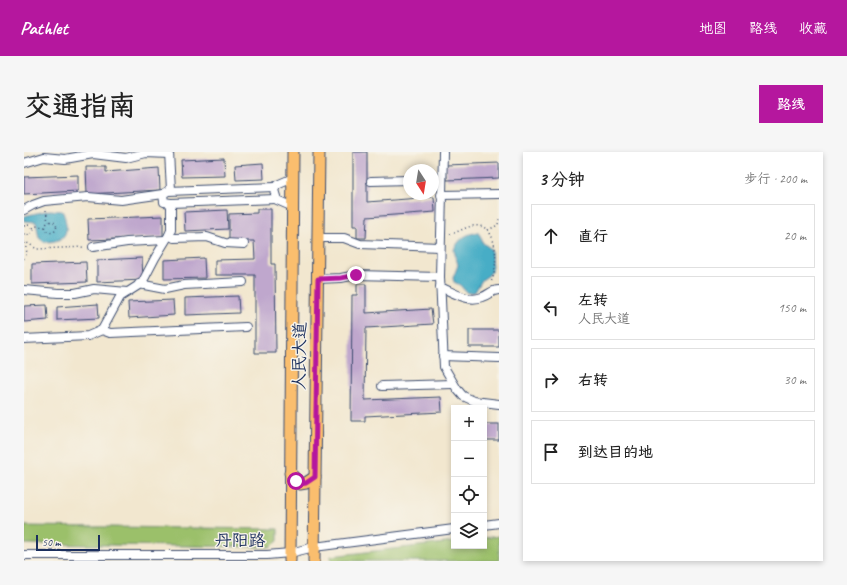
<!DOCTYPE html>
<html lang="zh">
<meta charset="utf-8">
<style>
body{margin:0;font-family:Caveat,"LXGW WenKai TC",sans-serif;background:#f6f6f6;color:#222}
.controls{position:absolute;right:12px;bottom:12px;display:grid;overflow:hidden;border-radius:0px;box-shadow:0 2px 6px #0003}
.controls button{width:36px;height:36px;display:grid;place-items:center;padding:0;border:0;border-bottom:1px solid #e0e0e0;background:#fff;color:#222;font:20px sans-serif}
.compass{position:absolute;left:379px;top:12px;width:36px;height:36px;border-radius:50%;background:#fff;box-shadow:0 2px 6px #0003;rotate:168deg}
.scale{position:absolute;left:12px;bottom:10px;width:64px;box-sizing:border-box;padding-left:4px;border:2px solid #1b2f5e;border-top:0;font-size:11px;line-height:14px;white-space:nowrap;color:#1b2f5e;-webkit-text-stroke:3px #f7f3e8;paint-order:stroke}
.stop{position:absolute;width:12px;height:12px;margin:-9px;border:3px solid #b5179e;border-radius:50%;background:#fff}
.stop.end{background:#b5179e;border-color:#fff;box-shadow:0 1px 4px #0008}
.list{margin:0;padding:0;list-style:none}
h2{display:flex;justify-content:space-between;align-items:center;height:52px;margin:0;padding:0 16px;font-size:17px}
h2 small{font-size:13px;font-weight:400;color:#767676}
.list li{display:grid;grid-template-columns:26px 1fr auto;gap:12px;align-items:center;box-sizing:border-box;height:64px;margin:0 8px 8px;padding:0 8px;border:1px solid #e0e0e0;border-radius:0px}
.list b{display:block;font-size:15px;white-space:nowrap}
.list p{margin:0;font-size:13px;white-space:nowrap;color:#767676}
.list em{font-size:13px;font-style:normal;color:#767676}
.icon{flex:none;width:22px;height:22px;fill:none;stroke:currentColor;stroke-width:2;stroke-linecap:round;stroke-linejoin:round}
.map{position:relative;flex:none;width:475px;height:409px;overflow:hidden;border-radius:0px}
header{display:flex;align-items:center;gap:24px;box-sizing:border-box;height:56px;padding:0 20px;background:#b5179e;color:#fff}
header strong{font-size:19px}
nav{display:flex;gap:22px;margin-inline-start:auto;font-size:14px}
.intro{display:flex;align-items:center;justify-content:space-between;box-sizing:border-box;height:96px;padding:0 24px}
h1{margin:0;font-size:28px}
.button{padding:10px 18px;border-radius:0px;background:#b5179e;color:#fff;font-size:14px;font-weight:700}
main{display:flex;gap:24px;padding:0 24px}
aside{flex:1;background:#fff;border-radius:0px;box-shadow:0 2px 6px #0003}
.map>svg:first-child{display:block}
.green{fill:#9bc06a;stroke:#5b7864}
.water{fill:#47adc6;stroke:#316e92}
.building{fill:#bfa7cd}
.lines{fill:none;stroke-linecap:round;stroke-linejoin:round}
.minor-casing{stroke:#3b4b6f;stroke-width:10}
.major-casing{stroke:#3b4b6f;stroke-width:13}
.path{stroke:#3b4b6f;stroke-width:1.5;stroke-dasharray:1 3;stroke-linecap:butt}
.minor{stroke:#fff;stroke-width:8}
.major{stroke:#fabe6e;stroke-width:11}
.route{stroke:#b5179e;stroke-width:5}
.labels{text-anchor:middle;stroke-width:3;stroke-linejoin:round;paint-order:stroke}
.street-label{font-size:17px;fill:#1b2f5e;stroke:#f7f3e8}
</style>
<header>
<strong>Pathlet</strong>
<nav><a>地图</a><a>路线</a><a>收藏</a></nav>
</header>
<div class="intro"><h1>交通指南</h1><a class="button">路线</a></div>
<main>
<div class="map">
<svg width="475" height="409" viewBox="0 0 475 409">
<rect width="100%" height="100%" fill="#f7f3e8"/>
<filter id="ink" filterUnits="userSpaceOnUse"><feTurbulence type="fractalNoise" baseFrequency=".025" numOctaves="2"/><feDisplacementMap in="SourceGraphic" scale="8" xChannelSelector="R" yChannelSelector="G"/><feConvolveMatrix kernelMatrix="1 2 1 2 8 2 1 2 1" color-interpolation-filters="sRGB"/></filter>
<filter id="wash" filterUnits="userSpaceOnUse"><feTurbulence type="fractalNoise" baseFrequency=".012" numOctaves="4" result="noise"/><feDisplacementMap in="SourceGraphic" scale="16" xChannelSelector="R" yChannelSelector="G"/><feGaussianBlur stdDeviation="0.9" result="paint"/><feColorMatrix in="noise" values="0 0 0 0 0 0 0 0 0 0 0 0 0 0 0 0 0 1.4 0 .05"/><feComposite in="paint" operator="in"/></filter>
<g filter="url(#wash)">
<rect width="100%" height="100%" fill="#f2e7cf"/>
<g class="green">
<polygon points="0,374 254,377 254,389 246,395 0,392"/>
<polygon points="475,384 475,409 307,409 307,404 430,390 430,394 460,394 460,386"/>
</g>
<g class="water">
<path d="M26 58 38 59C41 63 41 68 42 72 44 87 33 90 20 90L15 86 12 70 0 69V64Z"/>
<path d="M455 81 459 91 467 97 468 119 465 123 458 128 451 140 443 141 436 133 430 130 429 126 434 113 430 98C434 88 443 80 455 81Z"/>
</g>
<g id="blocks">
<g class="building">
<polygon points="329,0 343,0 343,50 410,45 411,60 343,65 342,86 333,86 333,74 329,74"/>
<polygon points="200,6 201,24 158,25 157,8"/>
<polygon points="239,11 240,27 212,28 211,13"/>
<polygon points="475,11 475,26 423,28 422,13"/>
<polygon points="62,15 82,15 82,20 135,16 136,38 63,42"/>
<polygon points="54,23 54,39 0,42 0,25"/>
<polygon points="233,57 247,57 247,112 251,112 252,201 231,201 231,123 191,123 191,108 231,107 230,89 205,89 205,62 233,61"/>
<polygon points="203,58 204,77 161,79 160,60"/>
<polygon points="139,64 139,85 65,88 64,67"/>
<polygon points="118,106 119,128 73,130 73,108"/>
<polygon points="180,106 181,126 140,127 140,108"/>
<polygon points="62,110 63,130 8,132 8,112"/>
<polygon points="333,132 342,132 342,161 407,157 409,172 342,176 341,248 417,245 418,260 341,264 341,269 327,269 328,143 333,143"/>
<polygon points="214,144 215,161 161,163 161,146"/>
<polygon points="149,148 150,163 105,166 104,150"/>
<polygon points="74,152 75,166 33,168 33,155"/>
<polygon points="23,153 24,168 0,170 0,154"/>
<rect x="445" y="178" width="30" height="17"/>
<rect x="460" y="272" width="15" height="16"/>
</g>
</g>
</g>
<g filter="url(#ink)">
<use href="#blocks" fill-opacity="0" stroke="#3b4b6f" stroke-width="1"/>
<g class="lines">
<g class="minor-casing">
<g id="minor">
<polyline points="145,0 147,38"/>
<polyline points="419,0 416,125 420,215 433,237 439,244 450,249 475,252"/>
<polyline points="0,11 20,5 41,7 69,2 102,6 122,1 145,2"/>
<polyline points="409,27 418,27"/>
<polyline points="347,29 385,28"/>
<polyline points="251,35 144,39 139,42 140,50 147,51 252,47"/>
<polyline points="417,43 475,42"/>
<polyline points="269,55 253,48 250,38 253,33 269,26"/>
<polyline points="0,58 9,53 20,49 64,45 97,48 139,42"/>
<polyline points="145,83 150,86 183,85 201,91 220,92"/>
<polyline points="294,86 320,86 336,92 416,95"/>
<polyline points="69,95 103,90 141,88"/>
<polyline points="293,127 317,126 332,123 416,125"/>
<polyline points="115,132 141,137 160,133 219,130"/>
<path d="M416 135C429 140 444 151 458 145 465 143 467 138 475 138"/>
<polyline points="0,138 34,141 51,141 70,137 103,140"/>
<polyline points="78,178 86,181 222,175"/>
<polyline points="0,187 64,184 78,178 96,145 118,131 131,106 145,83 147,78 147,51"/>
<polyline points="419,204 475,206"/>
<polyline points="358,234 429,232"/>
<polyline points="460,373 475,371"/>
<polyline points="0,403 243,403 266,401 290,395 430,377"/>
</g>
</g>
<g class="major-casing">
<g id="major">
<polyline points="266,321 276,332 282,331 291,325"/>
<polyline points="266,409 269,0"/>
<polyline points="290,409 295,0"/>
</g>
</g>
<g class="path">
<polyline points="22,58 24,70"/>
<circle cx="27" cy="75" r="5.5"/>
<polyline points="0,74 5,73 10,78 6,83 0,82"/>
<polyline points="9,76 12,74 21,75"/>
<polyline points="464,78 474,73 475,67"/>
<path d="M426 82C436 80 445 72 455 74 475 76 474 117 467 130"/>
<polyline points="0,89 13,97 61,95"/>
<polyline points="0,107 3,101 1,91"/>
</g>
<use href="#minor" class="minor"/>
<use href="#major" class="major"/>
</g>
</g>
<g class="lines" filter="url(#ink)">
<polyline class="route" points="272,329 276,332 282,331 291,325 294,127 317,126 332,123"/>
</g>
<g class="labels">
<g class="street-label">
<text transform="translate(275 204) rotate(-89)" y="6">人民大道</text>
<text x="216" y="394">丹阳路</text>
</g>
</g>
</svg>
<div class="controls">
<button>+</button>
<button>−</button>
<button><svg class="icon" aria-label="locate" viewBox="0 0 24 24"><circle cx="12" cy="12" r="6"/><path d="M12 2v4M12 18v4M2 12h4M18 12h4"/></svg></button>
<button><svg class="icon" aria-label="layers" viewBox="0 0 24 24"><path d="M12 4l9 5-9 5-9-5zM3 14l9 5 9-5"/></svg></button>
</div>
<svg class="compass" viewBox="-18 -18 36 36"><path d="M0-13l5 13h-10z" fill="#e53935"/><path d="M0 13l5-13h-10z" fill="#767676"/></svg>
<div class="scale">50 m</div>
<div class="stop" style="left:272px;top:329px"></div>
<div class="stop end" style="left:332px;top:123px"></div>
</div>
<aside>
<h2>3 分钟<small>步行 · 200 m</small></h2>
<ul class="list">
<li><svg class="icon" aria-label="ahead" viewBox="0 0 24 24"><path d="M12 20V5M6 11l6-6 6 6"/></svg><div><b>直行</b></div><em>20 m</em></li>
<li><svg class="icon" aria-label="left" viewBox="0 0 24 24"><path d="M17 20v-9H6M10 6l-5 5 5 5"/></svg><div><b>左转</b><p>人民大道</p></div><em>150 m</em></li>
<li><svg class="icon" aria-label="right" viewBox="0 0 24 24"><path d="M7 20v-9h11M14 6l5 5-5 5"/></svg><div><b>右转</b></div><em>30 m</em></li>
<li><svg class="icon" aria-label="arrive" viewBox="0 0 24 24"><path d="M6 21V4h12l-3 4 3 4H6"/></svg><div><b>到达目的地</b></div></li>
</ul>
</aside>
</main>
